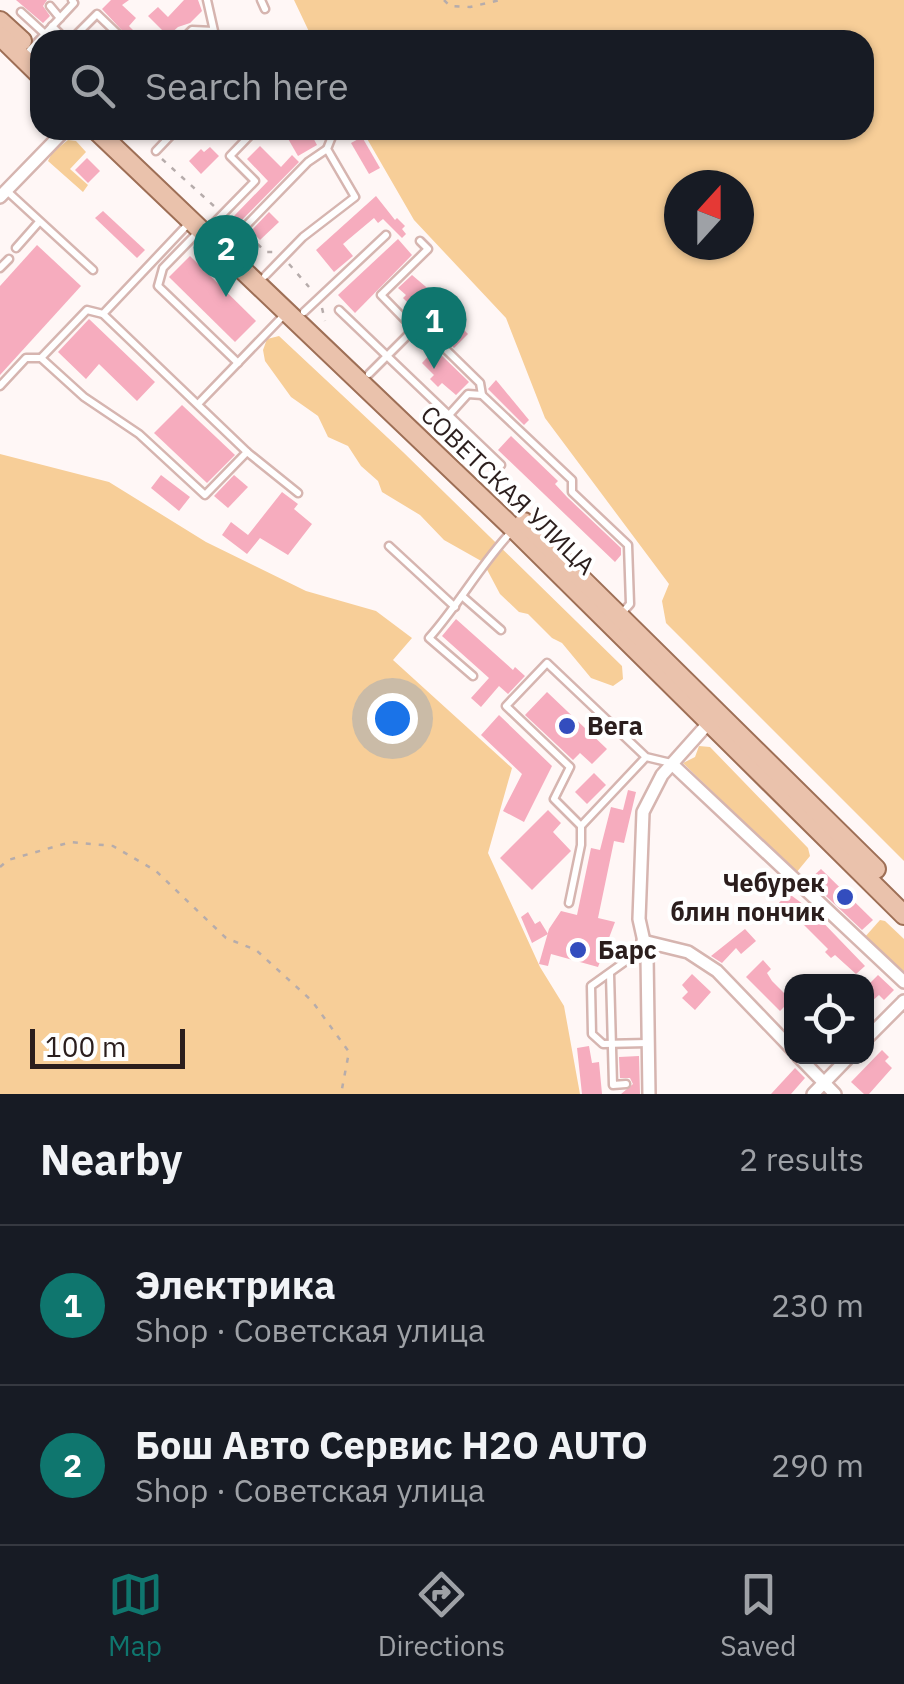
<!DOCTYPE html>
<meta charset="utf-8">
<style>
body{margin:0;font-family:"IBM Plex Sans",sans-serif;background:#20242c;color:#f1f3f6}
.controls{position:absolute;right:30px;bottom:30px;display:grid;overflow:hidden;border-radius:20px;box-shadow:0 2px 8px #0004}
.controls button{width:90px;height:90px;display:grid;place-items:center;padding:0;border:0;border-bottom:2px solid #363941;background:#171b24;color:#f1f3f6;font:50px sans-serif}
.compass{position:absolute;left:664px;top:170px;width:90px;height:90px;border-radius:50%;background:#171b24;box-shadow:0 2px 8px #0004;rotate:21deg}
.scale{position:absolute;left:30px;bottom:25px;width:155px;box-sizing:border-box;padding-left:10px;border:5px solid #2b1e1d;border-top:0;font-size:28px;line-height:35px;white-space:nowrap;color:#2b1e1d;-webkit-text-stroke:8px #fff;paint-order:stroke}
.you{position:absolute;left:392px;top:718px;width:35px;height:35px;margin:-25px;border:8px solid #fff;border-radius:50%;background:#1a73e8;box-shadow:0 0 0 15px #1a73e833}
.badge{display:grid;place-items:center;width:65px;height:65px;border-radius:50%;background:#0f766e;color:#fff;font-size:32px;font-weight:700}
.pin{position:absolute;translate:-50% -82px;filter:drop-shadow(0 2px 5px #0008)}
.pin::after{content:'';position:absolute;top:52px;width:35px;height:30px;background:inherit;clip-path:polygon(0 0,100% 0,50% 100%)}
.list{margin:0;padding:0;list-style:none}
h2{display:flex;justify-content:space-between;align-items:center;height:130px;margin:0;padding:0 40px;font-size:42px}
h2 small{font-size:32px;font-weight:400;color:#9ea1a6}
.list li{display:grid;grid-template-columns:65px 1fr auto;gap:30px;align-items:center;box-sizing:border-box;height:160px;padding:0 40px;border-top:2px solid #363941}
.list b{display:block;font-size:38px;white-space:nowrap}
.list p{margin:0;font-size:32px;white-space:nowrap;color:#9ea1a6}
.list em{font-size:32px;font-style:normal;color:#9ea1a6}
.icon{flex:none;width:55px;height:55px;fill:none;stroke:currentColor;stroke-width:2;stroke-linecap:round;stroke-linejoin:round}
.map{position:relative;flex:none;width:904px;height:1094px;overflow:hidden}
.search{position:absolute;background:#171b24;box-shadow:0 2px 8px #0004;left:30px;right:30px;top:30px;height:110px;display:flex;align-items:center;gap:25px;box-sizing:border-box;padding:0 35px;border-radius:30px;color:#9ea1a6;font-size:38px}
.sheet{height:450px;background:#171b24}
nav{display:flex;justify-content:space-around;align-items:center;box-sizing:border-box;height:140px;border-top:2px solid #363941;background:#171b24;font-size:28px;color:#9ea1a6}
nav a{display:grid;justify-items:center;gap:5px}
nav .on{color:#0f766e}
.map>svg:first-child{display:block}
.green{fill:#f7ce98;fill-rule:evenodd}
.building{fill:#f6acbe}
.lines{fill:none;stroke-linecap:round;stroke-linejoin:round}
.service-casing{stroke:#d6b5b0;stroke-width:11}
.minor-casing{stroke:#d6b5b0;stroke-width:16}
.primary-casing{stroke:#9e6f56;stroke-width:22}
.path{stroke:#b6acab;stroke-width:2.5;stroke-dasharray:5 8;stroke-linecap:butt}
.service{stroke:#fff;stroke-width:6}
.minor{stroke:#fff;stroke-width:11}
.primary{stroke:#eac2ac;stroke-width:18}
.poi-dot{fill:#334dbe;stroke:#fff;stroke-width:4}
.labels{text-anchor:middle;stroke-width:8;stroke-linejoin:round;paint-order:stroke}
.street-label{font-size:25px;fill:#2b1e1d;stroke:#fff}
.poi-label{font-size:25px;font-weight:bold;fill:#2b1e1d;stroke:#fff;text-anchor:start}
</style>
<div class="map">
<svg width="904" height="1094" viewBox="0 0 904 1094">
<rect width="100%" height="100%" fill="#fff7f6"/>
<g class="green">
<path d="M294 0H904V861L666 623 662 601 669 584 545 418 506 318 414 220 362 130H864V40H313ZM679 185H739V245H679Z"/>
<polygon points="68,140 76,141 86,152 70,169 88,185 83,192 48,161 52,153"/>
<polygon points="279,336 403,452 622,666 623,679 613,686 591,678 562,643 552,638 528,614 519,612 500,594 483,562 444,540 420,515 382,492 378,481 361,466 348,446 328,437 318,416 291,397 265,361 263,350 267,339"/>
<polygon points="0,454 109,482 206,542 306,591 376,611 412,638 393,660 512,768 488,853 540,967 564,1006 580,1094 0,1094"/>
<polygon points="699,746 710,747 808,848 810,856 796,873 683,763 695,757"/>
<polygon points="880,920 885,921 904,939 904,977 864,938"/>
</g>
<g class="building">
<polygon points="16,0 47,0 43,6 50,16 43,23"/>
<polygon points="111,0 129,0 122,5 136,18 129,26 143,40 131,40 102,9"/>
<polygon points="184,0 198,0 202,11 190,23 178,27 168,36 148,16 158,7 168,17"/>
<polygon points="283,130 309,130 317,145 298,156"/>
<polygon points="362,137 380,168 369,174 351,143"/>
<polygon points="260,146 281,167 292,155 299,162 240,222 234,216 268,181 247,159"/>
<polygon points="210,147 219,156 201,174 189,161 201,149 204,152"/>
<polygon points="87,158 100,171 88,183 75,170"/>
<polygon points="376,196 395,220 397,218 405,226 402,229 406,234 402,238 383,219 378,223 374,218 343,244 353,256 334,272 316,250"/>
<polygon points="103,211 145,250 137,258 95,218"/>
<polygon points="269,212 279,222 260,240 251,231"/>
<polygon points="398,239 412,255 355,313 338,295"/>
<polygon points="37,245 81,286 0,375 0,286"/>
<polygon points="190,256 256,321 235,342 169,277"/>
<polygon points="412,275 439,298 421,316 403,298 406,295 398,288"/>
<polygon points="447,313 468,334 454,348 431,328"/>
<polygon points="89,319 155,382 137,401 99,364 86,379 58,352"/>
<polygon points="435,349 469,382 456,395 442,383 438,387 430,379 434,375 422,363"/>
<polygon points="496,380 529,420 524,425 488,389"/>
<polygon points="182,405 235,455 207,483 154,433"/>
<polygon points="511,436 558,481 555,484 567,497 621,548 621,555 615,562 498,450"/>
<polygon points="161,475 190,497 179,511 151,488"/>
<polygon points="234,475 248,487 228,508 214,496"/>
<polygon points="282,492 298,504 294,509 312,524 288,555 260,538 247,554 222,535 231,522 248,535"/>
<polygon points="456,619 513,670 515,667 525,676 508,694 499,686 481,707 471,698 489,678 442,636"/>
<polygon points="547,692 607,749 592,764 580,753 573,760 525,715"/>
<polygon points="499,715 552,766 524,822 503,811 522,774 481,735"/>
<polygon points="594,773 606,785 587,804 575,792"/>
<polygon points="628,790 636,792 624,843 614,841 598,918 615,922 598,967 551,954 548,966 539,964 549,929 561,911 577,915 591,848 600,850 611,807 623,810"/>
<polygon points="548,810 561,823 553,832 571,851 532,890 500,858"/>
<polygon points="821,869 873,920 862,930 809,880"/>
<polygon points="788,893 811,910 865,966 856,974 835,955 831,958 825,952 828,949 791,912 789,914 778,904"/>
<polygon points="528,912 535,924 540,921 548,934 532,943 521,917"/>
<polygon points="745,929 756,941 741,954 736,948 722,963 711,956"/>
<polygon points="763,960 771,969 767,973 772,981 792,1001 786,1009 784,1007 780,1011 746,977"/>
<polygon points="692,974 711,992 695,1010 682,998 688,992 682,985"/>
<polygon points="878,975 894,990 884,1000 879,995 872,1001 866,995 866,987"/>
<polygon points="589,1046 592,1063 599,1062 602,1094 582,1094 577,1048"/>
<polygon points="882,1050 889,1057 885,1061 892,1068 869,1094 864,1094 851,1082"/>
<polygon points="639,1056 640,1094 621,1094 633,1084 630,1078 620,1078 619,1057"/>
<polygon points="795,1068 805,1078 791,1094 771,1094"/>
</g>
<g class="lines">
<g class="service-casing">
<g id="service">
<polyline points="261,0 265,9"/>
<polyline points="50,6 60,18"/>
<polyline points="21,12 45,34"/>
<polyline points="52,26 66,40"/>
<polyline points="71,40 97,14 124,40"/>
<polyline points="182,40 192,30 214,31 207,0"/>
<polyline points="30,50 74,3 72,0"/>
<polyline points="156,151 176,130"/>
<polyline points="7,191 93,270"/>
<polyline points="212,225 255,181 230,156 255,130"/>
<polyline points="199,231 163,268 158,286 238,363"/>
<polyline points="230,242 308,162 327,149"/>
<polyline points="16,248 39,222"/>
<polyline points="0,268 9,259"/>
<polyline points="265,276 303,237 355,197 327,149 333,134 330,130"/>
<polyline points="339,310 387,356 369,374"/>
<polyline points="304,312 386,235"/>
<polyline points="414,329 381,295 428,249 420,241"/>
<polyline points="41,358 87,310 103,314"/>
<polyline points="0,386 26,358 41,358 84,397 139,434 205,495 247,452 103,314 190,222"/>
<polyline points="198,404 286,313"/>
<polyline points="449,415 468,394 482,395"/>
<polyline points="247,452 298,493"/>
<polyline points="501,465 387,356 414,329 422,338 432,336 480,383 482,395 572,480 572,492 628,545 630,604 621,614"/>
<polyline points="389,546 455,607"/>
<polyline points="462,596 501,630"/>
<path d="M473 676 429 638C460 603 480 565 512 531"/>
<polyline points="646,757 581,826 554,799 570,767 506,706 547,663 646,757 671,763"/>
<polyline points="569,903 581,845 581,826"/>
<polyline points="644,948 591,986 592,1034 603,1044 648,1043"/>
<polyline points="610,974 613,1085 626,1084"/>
</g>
</g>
<g class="minor-casing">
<g id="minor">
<polyline points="0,197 65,130"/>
<polyline points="672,764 904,982"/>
<polyline points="643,941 688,952 717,971 792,1049"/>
<polyline points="866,1039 904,1001"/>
<polyline points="798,1056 835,1094"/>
<polyline points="649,1094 647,955 639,919 643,812 662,775 713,718"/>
<polyline points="813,1094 850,1056"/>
</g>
</g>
<g class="primary-casing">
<g id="primary">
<polyline points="0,21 22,41"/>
<polyline points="0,36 40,75"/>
<polyline points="96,130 514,529 904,915"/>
<polyline points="524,522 876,869"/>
</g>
</g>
<g class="path">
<polyline points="444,0 450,6 470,7 500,0"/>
<polyline points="162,159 215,207"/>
<polyline points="248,235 266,252 275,252"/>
<polyline points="289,264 309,287"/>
<polyline points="322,308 325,321"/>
<polyline points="0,867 8,860 71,842 113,846 156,871 226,938 256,950 312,1001 349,1052 341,1094"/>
</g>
<use href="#service" class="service"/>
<use href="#minor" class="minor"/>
<use href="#primary" class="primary"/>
</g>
<g class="poi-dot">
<circle cx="567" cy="726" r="10"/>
<circle cx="845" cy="897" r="10"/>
<circle cx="578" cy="950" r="10"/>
</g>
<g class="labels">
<g class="street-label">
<text transform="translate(508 490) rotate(44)" y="9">СОВЕТСКАЯ УЛИЦА</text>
</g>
<g class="poi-label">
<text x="587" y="735">Вега</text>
<text x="825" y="892" text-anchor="end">Чебурек<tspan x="825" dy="29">блин пончик</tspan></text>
<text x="598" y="959">Барс</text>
</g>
</g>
</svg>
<div class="controls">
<button><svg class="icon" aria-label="locate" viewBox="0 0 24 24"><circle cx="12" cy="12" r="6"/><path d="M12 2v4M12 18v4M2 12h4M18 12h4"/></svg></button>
</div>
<svg class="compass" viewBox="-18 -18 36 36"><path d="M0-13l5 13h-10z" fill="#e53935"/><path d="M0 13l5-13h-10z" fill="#9ea1a6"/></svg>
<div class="scale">100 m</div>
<div class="you"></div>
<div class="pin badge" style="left:434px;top:369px">1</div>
<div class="pin badge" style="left:226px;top:297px">2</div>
<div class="search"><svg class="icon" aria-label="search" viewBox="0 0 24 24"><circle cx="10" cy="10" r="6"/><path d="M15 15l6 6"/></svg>Search here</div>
</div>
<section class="sheet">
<h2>Nearby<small>2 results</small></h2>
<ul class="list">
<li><span class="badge">1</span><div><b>Электрика</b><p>Shop · Советская улица</p></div><em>230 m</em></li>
<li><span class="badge">2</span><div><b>Бош Авто Сервис H2O AUTO</b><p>Shop · Советская улица</p></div><em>290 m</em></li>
</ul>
</section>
<nav>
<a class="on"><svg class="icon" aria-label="map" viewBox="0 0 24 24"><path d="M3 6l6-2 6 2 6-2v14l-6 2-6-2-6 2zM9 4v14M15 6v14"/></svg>Map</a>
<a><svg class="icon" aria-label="directions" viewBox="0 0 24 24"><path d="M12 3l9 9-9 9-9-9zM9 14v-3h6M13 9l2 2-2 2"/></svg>Directions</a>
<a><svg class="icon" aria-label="saved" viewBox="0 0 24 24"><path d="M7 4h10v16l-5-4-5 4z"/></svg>Saved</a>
</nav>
